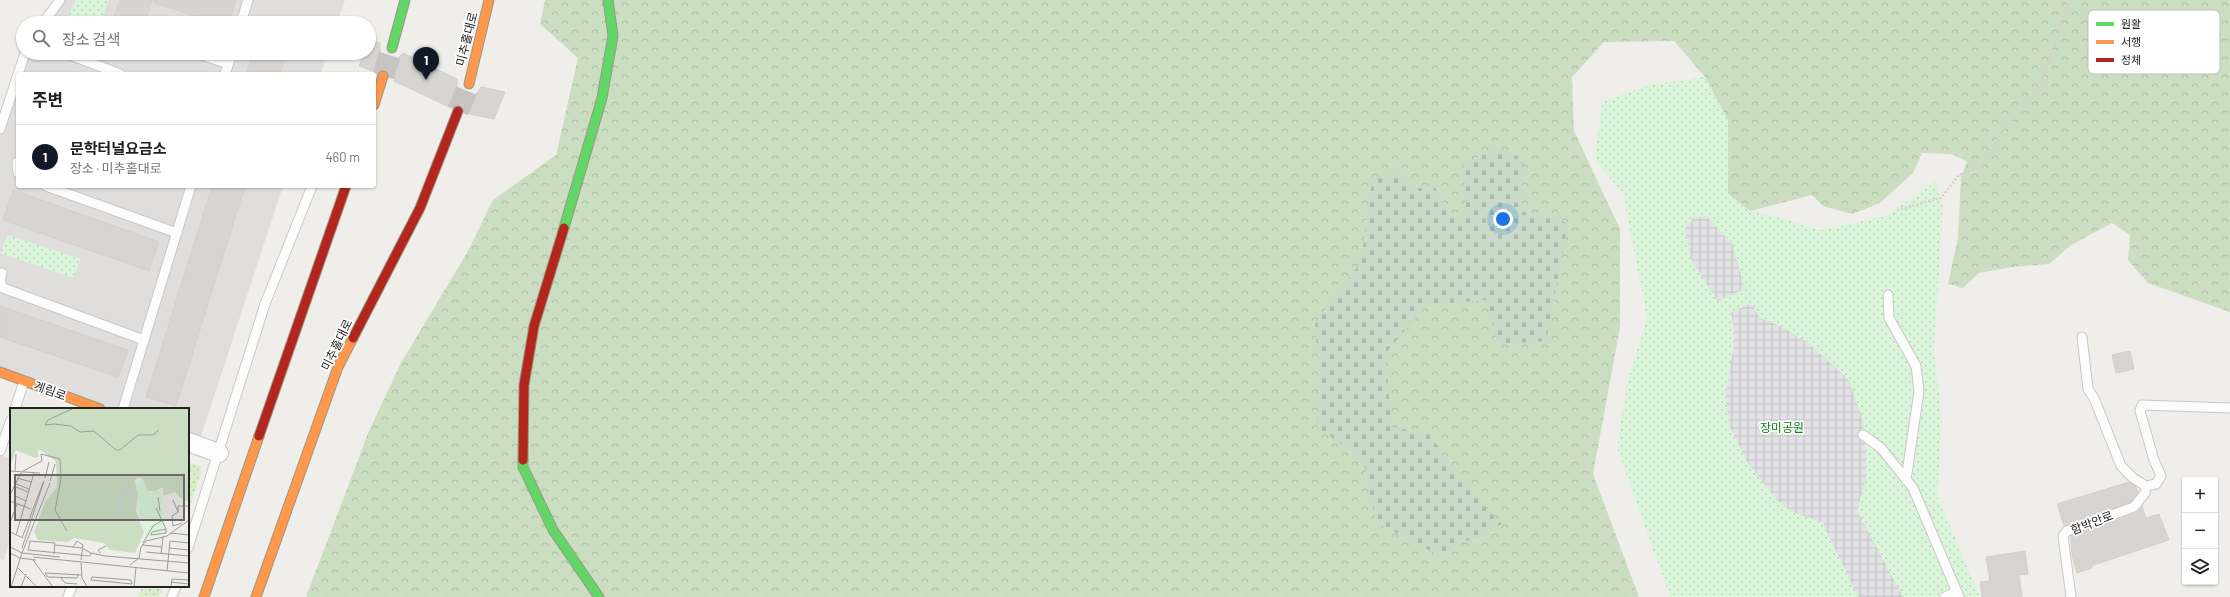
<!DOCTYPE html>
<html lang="ko">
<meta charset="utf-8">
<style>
body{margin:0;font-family:Barlow,"Noto Sans KR",sans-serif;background:#f6f6f6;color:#202124}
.controls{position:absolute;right:12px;bottom:12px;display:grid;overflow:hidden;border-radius:4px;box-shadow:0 1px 3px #0004}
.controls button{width:36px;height:36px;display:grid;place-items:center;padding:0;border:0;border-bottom:1px solid #e0e0e0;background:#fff;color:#202124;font:20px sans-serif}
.you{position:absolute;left:1503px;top:219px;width:14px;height:14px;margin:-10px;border:3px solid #fff;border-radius:50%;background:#1a73e8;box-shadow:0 0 0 6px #1a73e833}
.badge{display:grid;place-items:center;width:26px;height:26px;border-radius:50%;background:#111827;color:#fff;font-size:13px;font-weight:700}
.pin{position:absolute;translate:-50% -33px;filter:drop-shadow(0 1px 2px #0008)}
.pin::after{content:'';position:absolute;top:21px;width:14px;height:12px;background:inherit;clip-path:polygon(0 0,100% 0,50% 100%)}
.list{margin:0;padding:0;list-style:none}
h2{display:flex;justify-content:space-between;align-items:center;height:52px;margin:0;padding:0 16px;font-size:17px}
h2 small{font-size:13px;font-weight:400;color:#757577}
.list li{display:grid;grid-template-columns:26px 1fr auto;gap:12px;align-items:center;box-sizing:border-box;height:64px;padding:0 16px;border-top:1px solid #e0e0e0}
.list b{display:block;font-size:15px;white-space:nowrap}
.list p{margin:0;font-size:13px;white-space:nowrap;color:#757577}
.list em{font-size:13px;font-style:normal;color:#757577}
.icon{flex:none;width:22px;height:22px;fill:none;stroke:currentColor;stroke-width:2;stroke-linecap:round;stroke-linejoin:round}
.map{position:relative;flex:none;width:2230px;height:597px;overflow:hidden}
.search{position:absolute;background:#fff;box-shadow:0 1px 3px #0004;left:16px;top:16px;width:360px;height:44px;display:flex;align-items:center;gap:10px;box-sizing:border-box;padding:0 14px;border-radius:22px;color:#757577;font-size:15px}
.panel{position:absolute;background:#fff;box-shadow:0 1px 3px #0004;left:16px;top:72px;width:360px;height:116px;border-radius:4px}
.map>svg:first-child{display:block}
.residential{fill:#dfdedc}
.grass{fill:url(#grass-dots)}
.forest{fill:url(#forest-crowns)}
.cemetery{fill:url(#cemetery-stones)}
.park{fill:url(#park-dots)}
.plaza{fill:url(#plaza-grid)}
.building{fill:#d7d4d2;stroke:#d3d0cc}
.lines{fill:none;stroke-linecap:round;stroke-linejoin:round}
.secondary-tunnel{stroke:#c7c5c3;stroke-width:22;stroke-dasharray:22 11;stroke-linecap:butt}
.lane-casing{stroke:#c9c8c7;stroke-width:11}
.street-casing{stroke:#c9c8c7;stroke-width:20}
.fast-casing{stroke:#999a82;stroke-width:11}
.slow-casing{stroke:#999a82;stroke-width:11}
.jam-casing{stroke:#999a82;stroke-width:11}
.path{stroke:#dccecd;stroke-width:2.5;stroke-dasharray:2 2;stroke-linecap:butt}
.lane{stroke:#fdfcfc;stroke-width:9}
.street{stroke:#fdfcfc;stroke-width:18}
.fast{stroke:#63d668;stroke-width:9}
.slow{stroke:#ff974d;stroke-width:9}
.jam{stroke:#b3261e;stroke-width:9}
.labels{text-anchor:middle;stroke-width:3.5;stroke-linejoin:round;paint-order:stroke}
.street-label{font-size:12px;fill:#222;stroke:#fff}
.park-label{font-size:12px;fill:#0c8416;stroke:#fff}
.inset-road{fill:none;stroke:#9e9c9b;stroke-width:1}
.view{fill:#6a6968;fill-opacity:0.15;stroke:#6a6968;stroke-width:2}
.inset-edge{fill:none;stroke:#222;stroke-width:2}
.key{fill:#fff;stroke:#bdbdbd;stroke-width:1}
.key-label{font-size:11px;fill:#222}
</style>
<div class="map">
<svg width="2230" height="597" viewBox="0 0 2230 597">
<defs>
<pattern id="grass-dots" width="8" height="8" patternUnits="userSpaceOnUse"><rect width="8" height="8" fill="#ddeccb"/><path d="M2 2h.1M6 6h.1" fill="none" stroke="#bdcaae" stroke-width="1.8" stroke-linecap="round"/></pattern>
<pattern id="forest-crowns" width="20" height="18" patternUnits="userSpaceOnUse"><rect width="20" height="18" fill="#cbdec1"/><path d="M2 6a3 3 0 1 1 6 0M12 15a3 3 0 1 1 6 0" fill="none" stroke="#aebea6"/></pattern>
<pattern id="cemetery-stones" width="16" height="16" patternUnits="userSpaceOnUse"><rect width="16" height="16" fill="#cadbca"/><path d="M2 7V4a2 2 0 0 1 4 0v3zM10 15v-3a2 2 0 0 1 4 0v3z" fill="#adbcad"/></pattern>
<pattern id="park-dots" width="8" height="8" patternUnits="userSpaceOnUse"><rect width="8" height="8" fill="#daf5da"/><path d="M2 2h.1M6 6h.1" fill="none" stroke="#bbd2bb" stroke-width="1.8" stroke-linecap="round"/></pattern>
<pattern id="plaza-grid" width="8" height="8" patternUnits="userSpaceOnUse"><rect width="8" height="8" fill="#e2e1e5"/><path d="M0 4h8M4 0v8" fill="none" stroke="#c2c1c4"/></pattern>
</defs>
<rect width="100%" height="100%" fill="#f0eeeb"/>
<g class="residential">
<polygon points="60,0 345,0 337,23 44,23"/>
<polygon points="26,53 327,53 321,74 18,74"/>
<polygon points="18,75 18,186 283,186 198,445 188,442 188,409 100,409 0,372 0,129"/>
<polygon points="0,455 11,459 11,538 4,560 0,559"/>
</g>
<g class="grass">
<polygon points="188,462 201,466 201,473 188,512"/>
<polygon points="142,586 163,586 159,597 138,597"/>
</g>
<polygon class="forest" points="545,0 2230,0 2230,312 2148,283 2128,260 2130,235 2112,223 2071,245 2049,264 2012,267 1979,273 1963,288 1948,284 1958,238 1961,177 1967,161 1951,154 1922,153 1913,173 1880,203 1852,214 1823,206 1812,195 1750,211 1728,194 1728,121 1705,77 1674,41 1604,42 1572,77 1574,131 1620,229 1620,327 1593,474 1639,597 306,597 369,431 401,363 468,251 493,200 556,155 578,58 540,24"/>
<polygon class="cemetery" points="1499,149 1523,158 1521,211 1568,223 1546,341 1499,344 1485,300 1426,305 1385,354 1392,427 1428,433 1463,483 1502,524 1438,555 1376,522 1363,459 1317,427 1321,387 1315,324 1361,262 1372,180 1399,172 1413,189 1434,186 1452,217 1466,215 1464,163"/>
<g class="park">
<polygon points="76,0 109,0 100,23 65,23"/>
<polygon points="1705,77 1728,121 1728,194 1750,211 1785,219 1821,230 1886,216 1936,181 1943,207 1934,350 1942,421 1937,495 1980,597 1670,597 1617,448 1627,383 1647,318 1623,194 1595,160 1602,102 1652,84"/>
<polygon points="8,235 81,259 73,278 0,253"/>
</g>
<g class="plaza">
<polygon points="1706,216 1732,244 1745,289 1718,301 1692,261 1685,229 1693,218"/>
<polygon points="1751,303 1760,318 1780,326 1808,343 1848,379 1862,418 1866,451 1866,478 1857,511 1903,597 1858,597 1823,523 1791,511 1777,500 1747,462 1729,425 1726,395 1735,336 1731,313"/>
</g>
<g class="building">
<polygon points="120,0 152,0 145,23 112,23"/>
<polygon points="154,0 236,0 229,23 217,23 154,3"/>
<polygon points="369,39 380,43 380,52 388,60 396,60 403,53 457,79 457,88 466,96 473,96 478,92 481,87 505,92 494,119 470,114 468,104 462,99 456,99 447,106 394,81 395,73 387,64 380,64 372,71 359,66 364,53 369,53"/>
<polygon points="253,53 286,53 280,74 246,74"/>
<polygon points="212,186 245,186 176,406 146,397"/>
<polygon points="13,190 159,242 149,271 3,220"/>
<polygon points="0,306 128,350 118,377 0,337"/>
<polygon points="2130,351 2134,369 2116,373 2112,355"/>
<polygon points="2129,482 2136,487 2138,492 2130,502 2064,526 2057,504"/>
<polygon points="2142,506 2146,518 2159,514 2169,540 2091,566 2092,568 2077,573 2072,555 2071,536 2136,513"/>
<polygon points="2025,551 2028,574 2019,575 2022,597 1982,597 1980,582 1990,581 1986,557"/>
</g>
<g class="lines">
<g class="secondary-tunnel">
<polyline points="383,76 392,48"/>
<polyline points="458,111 469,84"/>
</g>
<g class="lane-casing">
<g id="lane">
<polyline points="43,23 60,0"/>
<polyline points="241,23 248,0"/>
<polyline points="65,53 120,74"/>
<polyline points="196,53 228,64"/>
<polyline points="225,74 232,53"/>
<polyline points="0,129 25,53"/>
<polyline points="17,162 18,173"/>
<polyline points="46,186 177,233"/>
<polyline points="2,273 0,281 3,288 144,340"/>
<polyline points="1888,295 1889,318 1916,366 1919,391 1906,480"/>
<polyline points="2082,337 2088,389 2094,398 2121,466 2133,478 2146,486 2156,484 2161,476 2154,460 2140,411 2142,405 2230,408"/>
<polyline points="15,409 24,381"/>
<polyline points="123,409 191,186"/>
<polyline points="1863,435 1881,448 1913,488 1959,597"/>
<polyline points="0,451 11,420"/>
<polyline points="188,548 265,304 312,186"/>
<polyline points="68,597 72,586"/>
<polyline points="172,597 176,586"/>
<polyline points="1945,597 1957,592"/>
<polyline points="2071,597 2063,536 2067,531 2134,507 2145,493 2146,486"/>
</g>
</g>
<g class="street-casing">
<polyline id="street" points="188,442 219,453"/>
</g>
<g class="fast-casing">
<g id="fast">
<polyline points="392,48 405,0"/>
<polyline points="564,228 602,98 613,36 608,0"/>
<polyline points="523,460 523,467 553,530 599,597"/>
</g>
</g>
<g class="slow-casing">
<g id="slow">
<polyline points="469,84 489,0"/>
<polyline points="374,105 383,76"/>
<polyline points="0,372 100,409"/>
<polyline points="204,597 259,436"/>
<polyline points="256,597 338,367 353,338"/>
</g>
</g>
<g class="jam-casing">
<g id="jam">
<polyline points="353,338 420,208 458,111"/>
<polyline points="259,436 346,186"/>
<polyline points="523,460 524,385 534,326 564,228"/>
</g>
</g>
<polyline class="path" points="1901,209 1941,198 1959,175 1981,166 2004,129 2030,104 2038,91 2070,0"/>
<use href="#lane" class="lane"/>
<use href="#street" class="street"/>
<use href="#fast" class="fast"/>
<use href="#slow" class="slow"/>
<use href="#jam" class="jam"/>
</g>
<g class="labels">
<g class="street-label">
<text transform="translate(467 39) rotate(-76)" y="4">미추홀대로</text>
<text transform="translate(337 345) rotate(-64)" y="4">미추홀대로</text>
<text transform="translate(50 391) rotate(20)" y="4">계림로</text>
<text transform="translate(2092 523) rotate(-21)" y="4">함박안로</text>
</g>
<g class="park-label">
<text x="1782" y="432">장미공원</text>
</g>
</g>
<g transform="translate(10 408)">
<rect width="179" height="179" fill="#f0eeeb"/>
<path d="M0 0H179V94L168 88 165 84 153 88V79L145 83H138L132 70H127L124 73 128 84 126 103 134 124 125 145 100 142 94 135 64 130 58 134 28 132 24 124 35 94 47 79 46 53 32 43 27 42 29 49 25 50 6 42 0 58Z" fill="#cbdec1"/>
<path d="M116 79H121L120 83 124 84 122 93H119L117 90 110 94 111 99 119 107 114 109 105 99V91L109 81 116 83Z" fill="#cadbca"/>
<path d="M134 73 138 83 143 84 152 81V104L158 124 156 126 136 129 128 101 130 91 126 79V75Z" fill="#daf5da"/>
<path class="inset-road" d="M64 0 38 12 35 17 44 16 61 18 70 24 84 23 106 42H110L128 27H143L149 22M0 63 30 65M5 63 6 46M13 63 32 53 31 46 50 51 51 70 45 102 57 123M7 70 21 74M35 70 39 54M40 73 45 56M6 76 19 81M6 79 18 84M0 87 12 63M5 88 16 93M148 89 150 103M163 92 168 104V98H178M0 93 21 101M146 100 156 121M168 104 162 108 163 118 172 115M0 115 7 96M156 121V125L141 127 142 124ZM0 124 13 130M160 125 179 127M6 127 24 65M12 130 33 75M19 133 45 135 44 146M160 133 179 135M20 134 18 142 80 148 81 145M133 135 143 118 153 112M45 137 72 140 81 145 95 148 179 155M132 137 152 139M0 139 12 145 50 149M63 139 67 133 73 137 71 152M12 140 34 73M159 140 179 142M136 144 179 148M0 145 10 150 26 152M90 145 88 142 96 138M151 146 153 129M23 149 179 165M23 152 43 179M71 155 72 170 77 179M120 157 129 150 131 139 136 133 157 128 179 112M7 159 27 179M157 163 160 133M68 166 67 170 38 169 35 165 71 167M82 169 121 172 122 176 81 172ZM51 170 55 175 67 176M161 174 179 176M1 179 12 145 40 75M11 179 16 166M124 179 126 159M161 179 162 171 179 172"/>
<path class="view" d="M5 67H174V112H5Z"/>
<rect width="179" height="179" class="inset-edge"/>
</g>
<rect x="2088" y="10" width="132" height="64" rx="6" class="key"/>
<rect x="2096" y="22" width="18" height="4" fill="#63d668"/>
<rect x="2096" y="40" width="18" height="4" fill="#ff974d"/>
<rect x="2096" y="58" width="18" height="4" fill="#b3261e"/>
<g class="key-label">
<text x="2121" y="28">원활</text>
<text x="2121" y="46">서행</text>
<text x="2121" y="64">정체</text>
</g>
</svg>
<div class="controls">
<button>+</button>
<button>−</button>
<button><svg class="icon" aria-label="layers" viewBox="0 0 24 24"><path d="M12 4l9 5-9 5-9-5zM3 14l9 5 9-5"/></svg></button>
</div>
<div class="you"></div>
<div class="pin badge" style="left:426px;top:80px">1</div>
<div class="search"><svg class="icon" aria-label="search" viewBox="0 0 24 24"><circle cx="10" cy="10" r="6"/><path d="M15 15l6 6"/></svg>장소 검색</div>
<section class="panel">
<h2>주변<small></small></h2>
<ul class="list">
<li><span class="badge">1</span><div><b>문학터널요금소</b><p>장소 · 미추홀대로</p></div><em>460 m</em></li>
</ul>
</section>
</div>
